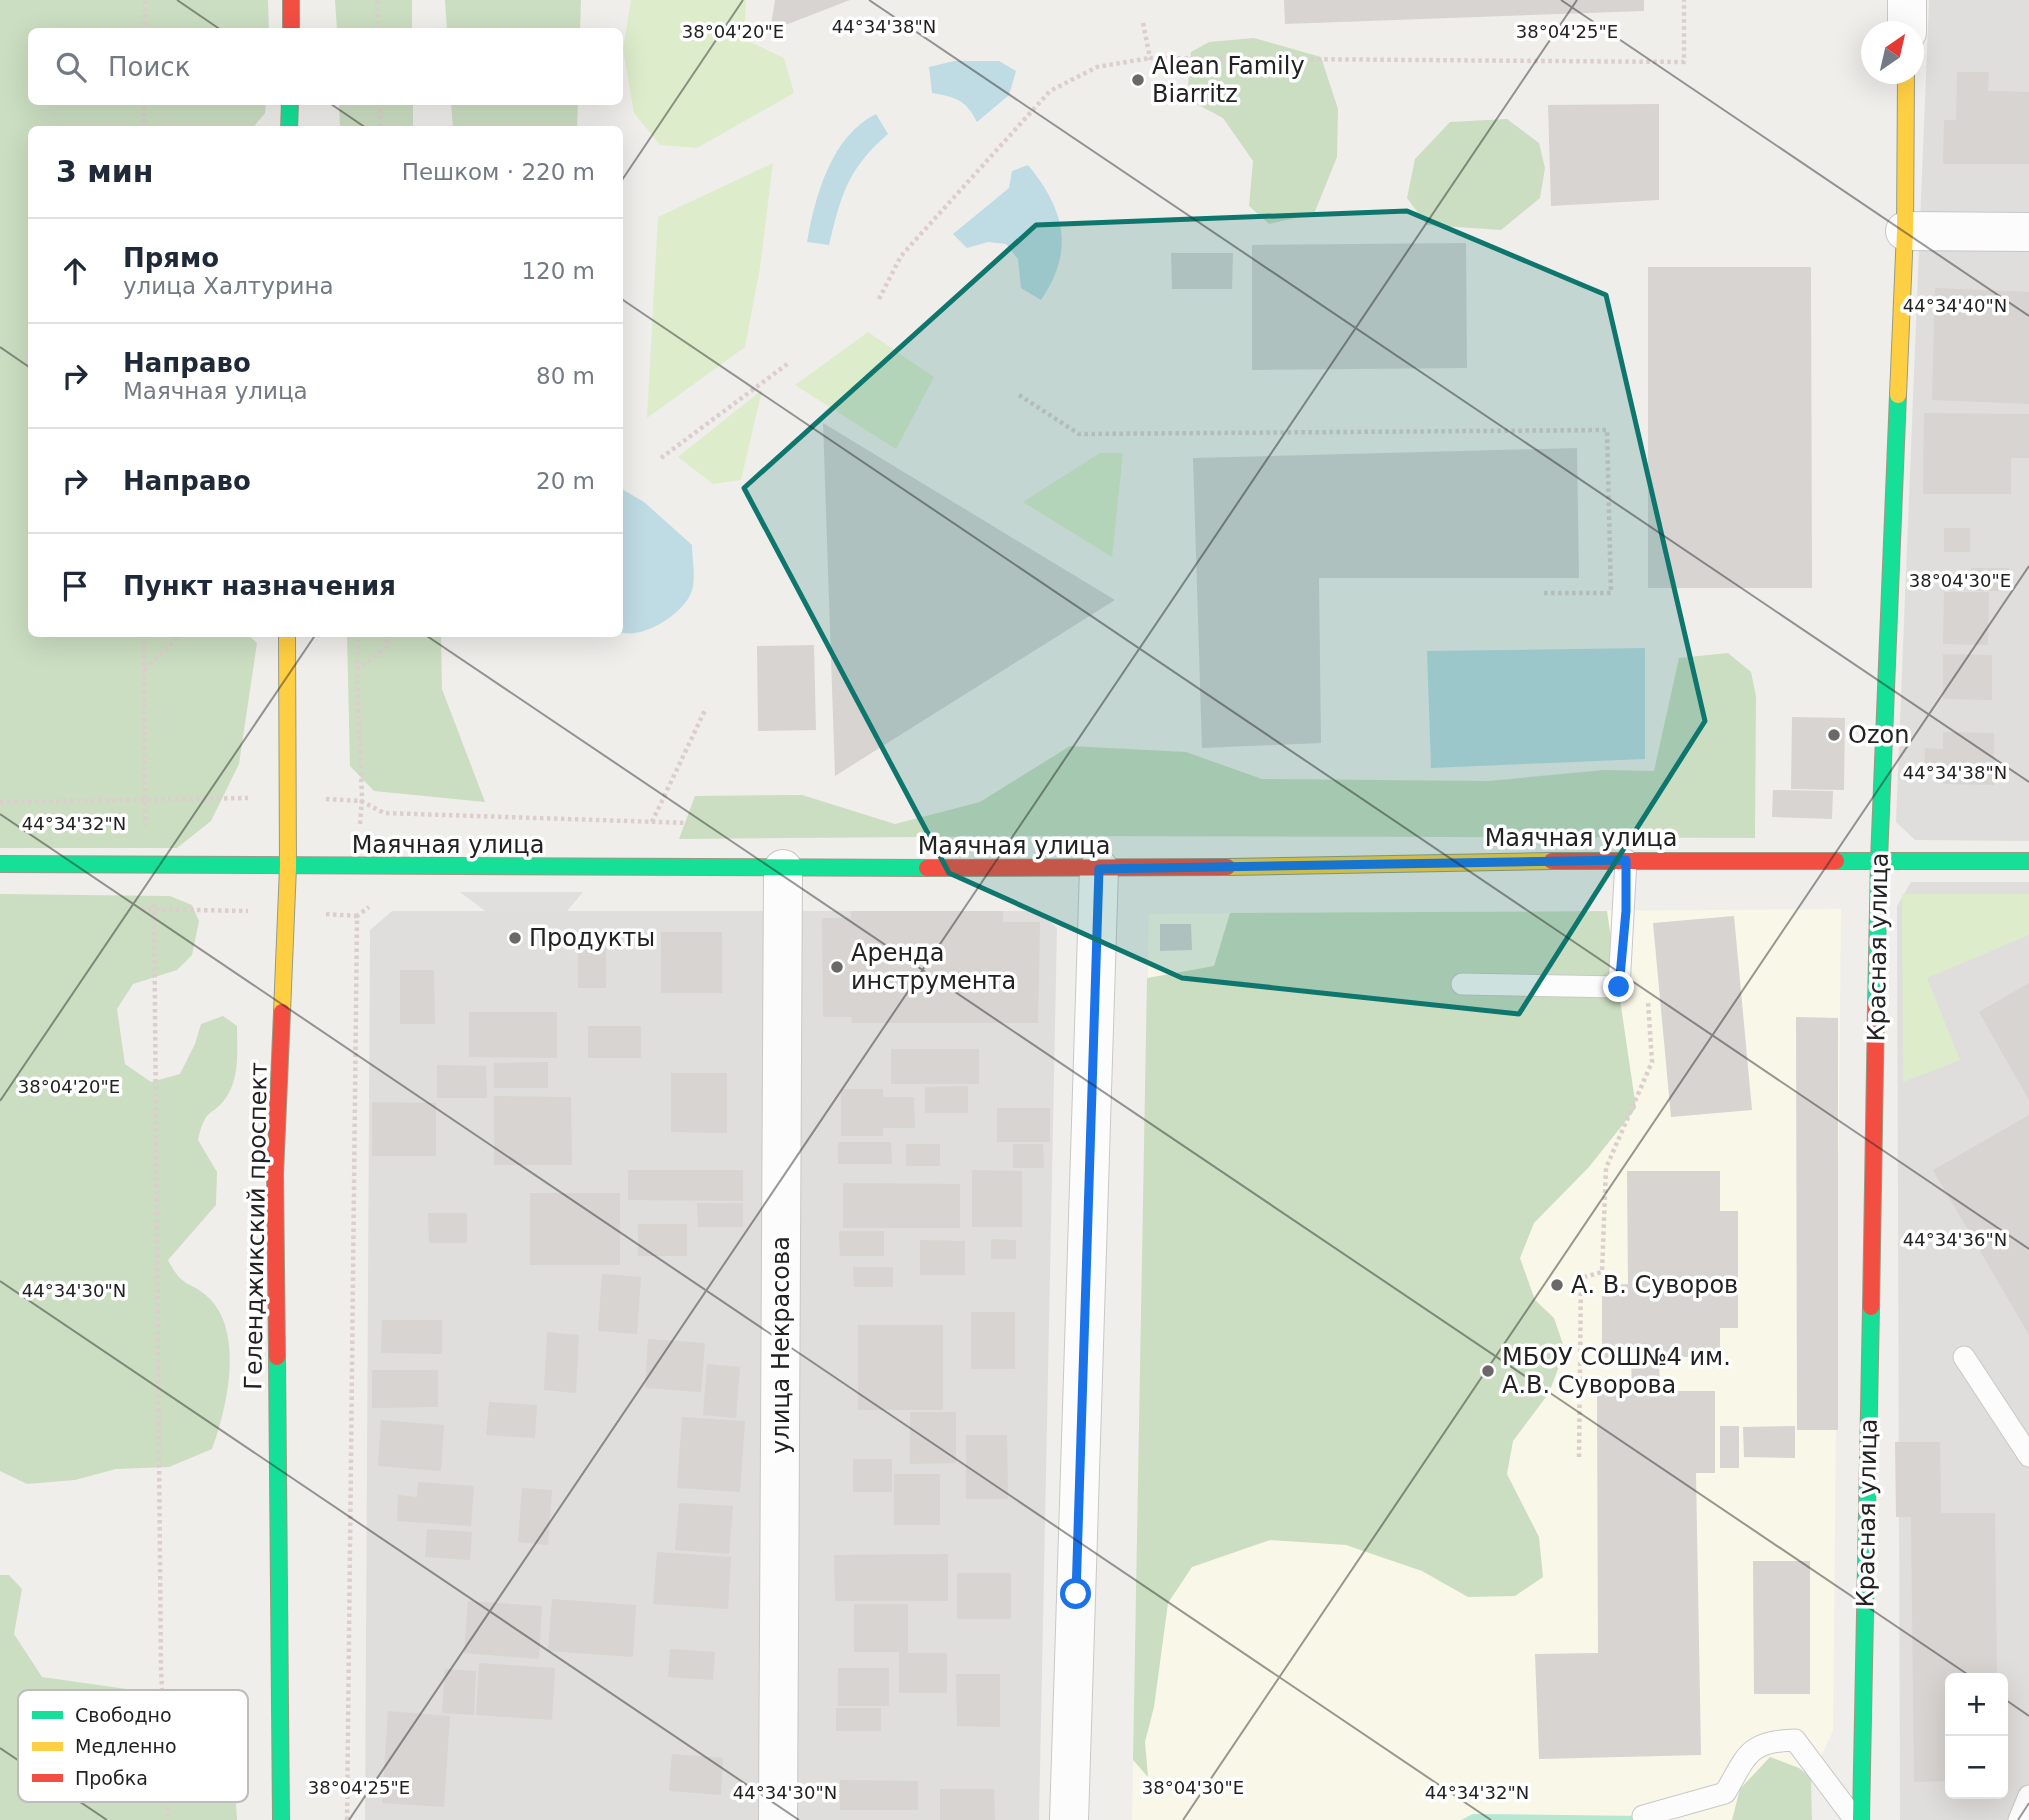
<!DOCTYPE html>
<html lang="ru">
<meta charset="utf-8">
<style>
body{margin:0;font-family:"DejaVu Sans",sans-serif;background:#f6f6f7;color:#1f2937}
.controls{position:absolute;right:21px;bottom:21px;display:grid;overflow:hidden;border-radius:10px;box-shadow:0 7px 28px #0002}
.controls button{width:63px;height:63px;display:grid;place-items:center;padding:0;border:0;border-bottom:2px solid #e0e1e3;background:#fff;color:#1f2937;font:35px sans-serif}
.compass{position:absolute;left:1861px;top:21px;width:63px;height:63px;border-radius:50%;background:#fff;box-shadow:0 7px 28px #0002;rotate:34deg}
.stop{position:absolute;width:21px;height:21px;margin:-16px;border:5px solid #1a73e8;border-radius:50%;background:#fff}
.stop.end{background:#1a73e8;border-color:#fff;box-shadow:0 2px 7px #0008}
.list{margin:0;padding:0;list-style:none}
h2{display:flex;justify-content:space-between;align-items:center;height:91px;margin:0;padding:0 28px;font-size:30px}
h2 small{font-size:23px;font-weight:400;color:#747a83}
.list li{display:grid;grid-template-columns:46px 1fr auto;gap:21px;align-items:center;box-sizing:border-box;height:105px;padding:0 28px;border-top:2px solid #e0e1e3}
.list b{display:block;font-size:26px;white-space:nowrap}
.list p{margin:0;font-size:23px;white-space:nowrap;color:#747a83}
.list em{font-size:23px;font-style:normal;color:#747a83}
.icon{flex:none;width:38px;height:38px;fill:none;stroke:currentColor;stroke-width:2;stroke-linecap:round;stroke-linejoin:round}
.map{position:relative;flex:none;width:2029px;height:1820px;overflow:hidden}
.search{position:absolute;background:#fff;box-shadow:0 7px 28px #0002;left:28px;top:28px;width:595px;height:77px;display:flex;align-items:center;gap:18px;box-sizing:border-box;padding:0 24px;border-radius:10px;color:#747a83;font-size:26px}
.panel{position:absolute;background:#fff;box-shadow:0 7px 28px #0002;left:28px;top:126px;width:595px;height:511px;border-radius:10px}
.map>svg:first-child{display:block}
.residential{fill:#dfdedc;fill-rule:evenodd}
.education{fill:#f8f7e8}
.grass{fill:#ddeccb}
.forest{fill:#cbdec1}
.pitch{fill:#b7e6d2}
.parking{fill:#e0dfde}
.water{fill:#bfdbe3}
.building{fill:#d7d4d2}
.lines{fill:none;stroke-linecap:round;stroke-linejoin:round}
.lane-casing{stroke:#c9c8c7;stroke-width:23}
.street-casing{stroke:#c9c8c7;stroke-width:40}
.fast-casing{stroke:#999a82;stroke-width:18}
.slow-casing{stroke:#999a82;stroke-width:18}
.jam-casing{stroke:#999a82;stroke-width:18}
.path{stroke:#dccecd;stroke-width:4.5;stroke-dasharray:3.5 3.5;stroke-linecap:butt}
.lane{stroke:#fdfcfc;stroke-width:21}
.street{stroke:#fdfcfc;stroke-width:38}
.fast{stroke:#16e098;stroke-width:16}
.slow{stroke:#ffcf43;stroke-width:16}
.jam{stroke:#f24e42;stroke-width:16}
.route{stroke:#1a73e8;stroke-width:9}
.marked{fill:#0f766e;fill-opacity:0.2;stroke:#0f766e;stroke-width:5;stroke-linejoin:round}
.ticks{fill:none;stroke:#222;stroke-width:2;stroke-opacity:0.45}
.poi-dot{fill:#6a6968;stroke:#fff;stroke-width:2.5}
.labels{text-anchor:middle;stroke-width:7;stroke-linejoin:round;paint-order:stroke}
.poi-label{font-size:24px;fill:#222;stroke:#fff;text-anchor:start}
.street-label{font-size:24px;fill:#222;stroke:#fff}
.key{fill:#fff;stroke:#bdbdbd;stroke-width:2}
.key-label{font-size:19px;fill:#222}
.ticks-label{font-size:18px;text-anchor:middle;fill:#222;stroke:#fff;stroke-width:7;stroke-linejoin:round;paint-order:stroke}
</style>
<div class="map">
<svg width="2029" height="1820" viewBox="0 0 2029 1820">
<rect width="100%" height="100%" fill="#f0eeeb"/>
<g class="residential">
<polygon points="1929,0 2029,0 2029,841 1915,840 1896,822"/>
<path d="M1911 882H2029V1820H1900L1897 906ZM1950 1678H2003V1794H1950Z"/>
<polygon points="392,911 1039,911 1057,928 1039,1820 365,1820 370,930"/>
</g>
<polygon class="education" points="1841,909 1833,1731 1811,1777 1812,1820 1132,1820 1149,914"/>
<g class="grass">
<polygon points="631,0 746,0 744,39 784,58 794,93 697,148 660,145 634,113 623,50"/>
<polygon points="773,163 760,268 745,347 647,418 658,217"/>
<polygon points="868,332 934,377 896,449 795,385"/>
<polygon points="762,390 741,480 713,484 678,457"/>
<polygon points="1100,453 1123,453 1112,557 1023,502"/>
<polygon points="1902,894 2029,894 2029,935 1927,978 1960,1060 1903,1082"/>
</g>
<g class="forest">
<polygon points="0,0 268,0 269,31 32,32 32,102 266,102 265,113 252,129 32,130 32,634 247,634 257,643 239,764 211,821 177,848 0,848"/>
<polygon points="335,0 412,0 412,31 337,31"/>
<polygon points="445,0 581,0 580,31 447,31"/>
<polygon points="1254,38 1321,57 1338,109 1337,157 1314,214 1269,224 1249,206 1253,161 1223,118 1187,99 1191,52 1209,42"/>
<polygon points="339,102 413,102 413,129 340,129"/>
<polygon points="451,102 578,102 577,129 453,129"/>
<polygon points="1507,119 1539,143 1545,168 1540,198 1501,230 1427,225 1407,198 1415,159 1450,122"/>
<polygon points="347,634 441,634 442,689 485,802 374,791 350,766"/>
<polygon points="1728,653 1751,672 1756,696 1755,838 1061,836 679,839 695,796 802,795 895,824 980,802 1070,746 1186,752 1262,779 1488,781 1604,770 1654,771 1679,658"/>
<path d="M0 894 170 896 192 905 199 921 192 955 177 970 133 984 117 1009 125 1064 151 1082 180 1074 195 1044 201 1024 223 1016 237 1026C237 1048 240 1076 227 1096 212 1119 206 1104 198 1140L217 1172 216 1205 168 1260C183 1290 191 1280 210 1299 244 1334 227 1408 212 1449L169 1467 116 1469 75 1480 27 1484 0 1471Z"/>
<polygon points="1607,911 1636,1108 1589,1167 1534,1223 1520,1258 1535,1300 1554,1318 1565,1350 1549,1393 1513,1441 1507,1474 1539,1537 1543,1577 1515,1596 1468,1597 1422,1571 1346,1545 1270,1540 1192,1567 1168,1603 1154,1707 1145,1742 1148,1777 1133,1760 1147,978 1214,966 1230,913"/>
<polygon points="0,1575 9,1575 22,1589 14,1634 42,1677 155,1693 211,1708 232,1736 237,1820 0,1820"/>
<polygon points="1770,1757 1799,1768 1811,1777 1812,1820 1732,1820 1740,1789"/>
</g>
<polygon class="pitch" points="1473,1814 1643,1816 1643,1820 1461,1820"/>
<polygon class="parking" points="460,892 583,892 567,911 485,911"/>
<g class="water">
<path d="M954 61H999L1016 71 1009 95 977 122C966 100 956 97 932 93L929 67Z"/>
<path d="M876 114 888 134C848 168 841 195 829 245L807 242C815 197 831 136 876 114Z"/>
<path d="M1028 165C1065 210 1075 250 1041 300L1021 288 1018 259 1006 244 988 242 967 248 953 234 1009 188 1012 171Z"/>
<path d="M620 488 644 502 692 545C692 558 696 577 692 590 686 613 642 640 620 632Z"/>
<polygon points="1645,648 1645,759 1431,768 1427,651"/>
</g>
<g class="building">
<polygon points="775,0 850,0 770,31"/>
<polygon points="1284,0 1644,0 1644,11 1285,24"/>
<polygon points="1957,72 1989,72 1988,91 2029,92 2029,164 1943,164 1944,120 1956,120"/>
<polygon points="1659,104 1659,200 1551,206 1548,105"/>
<polygon points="1466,243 1467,368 1252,370 1252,245"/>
<polygon points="1171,253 1233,253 1232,289 1172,289"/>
<polygon points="1648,267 1811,267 1812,588 1648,588"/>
<polygon points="1935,288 2029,292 2029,404 1932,400"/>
<polygon points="1924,413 2029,414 2029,458 2011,458 2011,494 1923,494"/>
<polygon points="823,423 1115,600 835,776"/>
<polygon points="1577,448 1579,578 1319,578 1321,743 1202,748 1193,458"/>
<rect x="1944" y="528" width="26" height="24"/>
<polygon points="1971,568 2009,568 2009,591 1970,591"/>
<polygon points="1944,592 1989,592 1988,645 1943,644"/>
<polygon points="814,645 816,730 758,731 757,646"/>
<polygon points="1943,654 1992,655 1992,700 1943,699"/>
<polygon points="1792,717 1845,718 1844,790 1791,789"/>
<polygon points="1943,732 1994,733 1994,785 1943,784 1943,772 1924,772 1925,748 1943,749"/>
<polygon points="1773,790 1833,791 1832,819 1772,817"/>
<polygon points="851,911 1003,911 1003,922 1040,922 1038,1023 852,1023 851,1017 823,1017 822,918 851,918"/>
<polygon points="1734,916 1752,1110 1671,1117 1653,923"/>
<polygon points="1160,924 1191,924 1192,950 1160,951"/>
<rect x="661" y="932" width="61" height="61"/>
<rect x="578" y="943" width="28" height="45"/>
<polygon points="400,970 434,970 435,1024 400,1024"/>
<polygon points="2029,983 2029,1100 1979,1012"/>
<polygon points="469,1012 557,1012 557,1058 469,1057"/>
<polygon points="1796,1017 1838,1018 1838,1430 1797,1430"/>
<rect x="588" y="1026" width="53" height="32"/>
<rect x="891" y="1049" width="88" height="35"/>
<polygon points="548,1062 548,1088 494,1088 494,1063"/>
<polygon points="437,1065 486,1066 487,1098 437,1098"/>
<polygon points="671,1073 727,1073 727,1133 671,1132"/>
<polygon points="968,1086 968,1113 925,1113 925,1087"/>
<polygon points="841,1089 883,1089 883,1097 914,1097 915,1128 883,1128 883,1136 841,1136"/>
<polygon points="494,1096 571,1097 572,1165 494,1165"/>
<polygon points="372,1102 436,1103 436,1156 372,1156"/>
<rect x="997" y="1108" width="53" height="34"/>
<polygon points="2029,1115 2029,1335 1933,1170"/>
<polygon points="838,1142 891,1142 892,1164 838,1164"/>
<rect x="906" y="1144" width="34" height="22"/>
<polygon points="1013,1144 1043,1144 1044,1168 1013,1168"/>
<polygon points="628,1170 743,1170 743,1201 628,1200"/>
<polygon points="972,1170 1022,1171 1022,1227 972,1227"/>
<polygon points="1627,1171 1720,1171 1720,1211 1738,1211 1738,1328 1720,1328 1720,1357 1659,1357 1660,1391 1715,1391 1715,1473 1696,1473 1701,1755 1539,1759 1535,1654 1598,1653 1597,1391 1632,1391 1631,1357 1602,1358 1602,1285 1628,1284"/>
<polygon points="843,1183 960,1184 960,1228 843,1228"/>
<rect x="530" y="1193" width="90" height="72"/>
<polygon points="697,1203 743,1203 743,1227 698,1227"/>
<polygon points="428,1213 467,1213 467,1243 429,1243"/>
<rect x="638" y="1224" width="49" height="32"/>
<polygon points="839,1231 884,1231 884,1256 840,1256"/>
<polygon points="991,1239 1016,1240 1016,1259 991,1259"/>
<polygon points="920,1240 965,1241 965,1275 920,1275"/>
<polygon points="853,1267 893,1267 893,1287 854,1287"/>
<polygon points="602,1274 641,1277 637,1334 598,1331"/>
<rect x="971" y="1312" width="44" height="57"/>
<polygon points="382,1320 442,1320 442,1354 381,1353"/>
<rect x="858" y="1325" width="85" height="85"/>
<polygon points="547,1332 579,1335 576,1393 544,1390"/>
<polygon points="648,1339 705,1343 701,1392 645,1388"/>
<polygon points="707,1364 740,1367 736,1418 703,1415"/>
<polygon points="372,1370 438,1370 438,1407 372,1408"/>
<polygon points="489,1402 537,1405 535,1438 486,1435"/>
<polygon points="910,1412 956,1412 956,1463 910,1464"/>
<polygon points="682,1417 745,1421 740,1492 677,1488"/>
<polygon points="381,1420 444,1425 441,1471 378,1466"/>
<rect x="1720" y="1426" width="19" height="42"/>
<polygon points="1795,1426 1795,1458 1744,1457 1743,1427"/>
<polygon points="966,1435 1007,1435 1008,1499 966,1499"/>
<polygon points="1895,1442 1940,1442 1941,1513 1995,1513 1997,1678 1950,1678 1950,1781 1914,1782 1911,1517 1896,1517"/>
<rect x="853" y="1459" width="39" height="33"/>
<rect x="894" y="1474" width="46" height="51"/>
<polygon points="418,1482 474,1486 471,1526 397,1521 398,1495 417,1497"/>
<polygon points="522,1488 552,1490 548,1545 518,1542"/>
<polygon points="679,1503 733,1506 729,1554 675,1550"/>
<polygon points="427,1529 472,1532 470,1560 425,1557"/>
<polygon points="657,1552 731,1557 728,1609 653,1604"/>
<polygon points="948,1554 948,1601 835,1601 834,1555"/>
<polygon points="1753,1561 1810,1561 1810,1694 1754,1694"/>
<rect x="957" y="1573" width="54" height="46"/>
<polygon points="552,1599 636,1605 633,1657 548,1651"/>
<polygon points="468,1601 542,1606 539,1659 464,1653"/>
<polygon points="854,1604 908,1604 908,1653 947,1653 947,1693 899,1693 899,1652 854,1652"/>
<polygon points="670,1649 715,1652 713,1680 668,1677"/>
<polygon points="479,1663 555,1668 552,1720 476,1715"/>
<rect x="838" y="1668" width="51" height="38"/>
<polygon points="445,1669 476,1671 474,1715 442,1713"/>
<polygon points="956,1674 1000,1674 1000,1727 957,1726"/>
<rect x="836" y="1708" width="45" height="23"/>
<polygon points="388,1711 450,1716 444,1807 382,1803"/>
<polygon points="672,1754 723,1758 721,1795 669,1791"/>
<polygon points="840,1780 918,1781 918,1810 840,1810"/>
<polygon points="940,1789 994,1789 995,1820 940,1820"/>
</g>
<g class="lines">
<g class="lane-casing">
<g id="lane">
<polyline points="1462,984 1619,987 1626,860"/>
<polyline points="1964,1357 2029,1456"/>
<path d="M1643 1816 1725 1793C1747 1756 1747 1741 1795 1740L1855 1820"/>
<polyline points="2019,1820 2029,1796"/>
</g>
</g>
<g class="street-casing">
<g id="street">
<polyline points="1907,32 1907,0"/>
<polyline points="1905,231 2029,232"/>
<polyline points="778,1820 783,869"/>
<polyline points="1069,1820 1099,869"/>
</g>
</g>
<g class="fast-casing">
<g id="fast">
<polyline points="289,130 290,102"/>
<polyline points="1836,861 2029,861"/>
<polyline points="0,864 927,868"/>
<polyline points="1876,1006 1879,860 1898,395"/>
<polyline points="277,1357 281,1820"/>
<polyline points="1861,1820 1871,1307"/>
</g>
</g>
<g class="slow-casing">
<g id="slow">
<polyline points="1898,395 1905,231 1906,74"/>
<polyline points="1227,867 1552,861"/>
<polyline points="282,1012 288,867 287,634"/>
</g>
</g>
<g class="jam-casing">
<g id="jam">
<polyline points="291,0 291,32"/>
<polyline points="1552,861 1836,861"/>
<polyline points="927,868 1227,867"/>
<polyline points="1871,1307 1876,1006"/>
<polyline points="277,1357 275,1174 282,1012"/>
</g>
</g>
<g class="path">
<polyline points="377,0 378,32"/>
<polyline points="1143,23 1150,58 1684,62 1684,0"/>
<polyline points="145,32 145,0"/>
<polyline points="380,102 381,130"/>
<polyline points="144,130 144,102"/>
<polyline points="879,299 901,256 1050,91 1097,67 1150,58"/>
<polyline points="1019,395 1079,434 1607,430 1611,593 1541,593"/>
<polyline points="661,458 790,362"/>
<polyline points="144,634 145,826"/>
<polyline points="145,670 181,634"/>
<polyline points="357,670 358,634"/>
<polyline points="326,799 361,801 384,813 689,823"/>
<polyline points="0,802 248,798"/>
<polyline points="652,822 706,708"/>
<polyline points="360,824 362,798 357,670 387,647 387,634"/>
<polyline points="154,904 161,1669 168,1820"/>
<polyline points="141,909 248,911"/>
<polyline points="326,914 357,916 357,913"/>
<polyline points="1579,1457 1581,1278 1602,1272 1606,1168 1652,1062 1648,1002"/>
<polyline points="347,1820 357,916 369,907"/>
</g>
<use href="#lane" class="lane"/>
<use href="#street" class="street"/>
<use href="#fast" class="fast"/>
<use href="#slow" class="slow"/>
<use href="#jam" class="jam"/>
</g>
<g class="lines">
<polyline class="route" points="1076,1594 1099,869 1626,860 1626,911 1619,987"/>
</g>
<path class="marked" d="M1407 211 1606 295 1705 721 1519 1014 1182 978 949 873 744 488 1036 225Z"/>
<path class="ticks" d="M177 0 224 32M869 0 2029 782M1561 0 2029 316M328 102 369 130M620 183 743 0M620 298 2029 1249M0 347 32 369M424 634 1973 1678M0 814 1491 1820M0 1101 316 634M0 1281 799 1820M2003 1698 2029 1716M0 1748 107 1820M349 1820 1577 0M1183 1820 2029 566M2018 1820 2029 1803"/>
<g class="poi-dot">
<circle cx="1138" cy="80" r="7"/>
<circle cx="1834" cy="735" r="7"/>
<circle cx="515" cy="938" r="7"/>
<circle cx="837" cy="967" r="7"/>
<circle cx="1557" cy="1285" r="7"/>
<circle cx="1488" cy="1371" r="7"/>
</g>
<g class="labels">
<g class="poi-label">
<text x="1152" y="74">Alean Family<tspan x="1152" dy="28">Biarritz</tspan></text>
<text x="1848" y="743">Ozon</text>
<text x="529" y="946">Продукты</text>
<text x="851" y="961">Аренда<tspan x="851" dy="28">инструмента</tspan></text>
<text x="1571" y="1293">А. В. Суворов</text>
<text x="1502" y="1365">МБОУ СОШ№4 им.<tspan x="1502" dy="28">А.В. Суворова</tspan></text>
</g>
<g class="street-label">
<text x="1581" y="846">Маячная улица</text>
<text x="448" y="853">Маячная улица</text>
<text x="1014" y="854">Маячная улица</text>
<text transform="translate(1878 947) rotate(-89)" y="8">Красная улица</text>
<text transform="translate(256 1226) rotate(-89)" y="8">Геленджикский проспект</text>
<text transform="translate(781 1345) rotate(-90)" y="8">улица Некрасова</text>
<text transform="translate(1867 1513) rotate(-89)" y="8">Красная улица</text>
</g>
</g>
<rect x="18" y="1690" width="230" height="112" rx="10" class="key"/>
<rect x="32" y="1711" width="31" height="8" fill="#16e098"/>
<rect x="32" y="1742" width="31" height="9" fill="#ffcf43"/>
<rect x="32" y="1774" width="31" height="8" fill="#f24e42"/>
<g class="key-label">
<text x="75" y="1722">Свободно</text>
<text x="75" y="1753">Медленно</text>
<text x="75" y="1785">Пробка</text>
</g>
<g class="ticks-label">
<text x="884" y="33">44°34'38"N</text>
<text x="733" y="38">38°04'20"E</text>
<text x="1567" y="38">38°04'25"E</text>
<text x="1955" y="312">44°34'40"N</text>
<text x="1960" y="587">38°04'30"E</text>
<text x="1955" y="779">44°34'38"N</text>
<text x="74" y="830">44°34'32"N</text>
<text x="69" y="1093">38°04'20"E</text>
<text x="1955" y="1246">44°34'36"N</text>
<text x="74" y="1297">44°34'30"N</text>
<text x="359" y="1794">38°04'25"E</text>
<text x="1193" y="1794">38°04'30"E</text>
<text x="785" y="1799">44°34'30"N</text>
<text x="1477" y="1799">44°34'32"N</text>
</g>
</svg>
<div class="controls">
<button>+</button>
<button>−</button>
</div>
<svg class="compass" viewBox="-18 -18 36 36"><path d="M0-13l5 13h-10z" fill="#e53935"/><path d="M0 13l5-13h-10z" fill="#747a83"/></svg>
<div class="stop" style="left:1076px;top:1594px"></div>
<div class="stop end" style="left:1619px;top:987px"></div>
<div class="search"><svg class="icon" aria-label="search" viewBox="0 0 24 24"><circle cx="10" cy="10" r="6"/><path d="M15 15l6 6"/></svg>Поиск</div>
<section class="panel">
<h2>3 мин<small>Пешком · 220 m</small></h2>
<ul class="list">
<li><svg class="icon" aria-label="ahead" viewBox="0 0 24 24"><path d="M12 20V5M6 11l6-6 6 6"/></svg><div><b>Прямо</b><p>улица Халтурина</p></div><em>120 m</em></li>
<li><svg class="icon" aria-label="right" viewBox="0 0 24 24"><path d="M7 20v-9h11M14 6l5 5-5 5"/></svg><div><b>Направо</b><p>Маячная улица</p></div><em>80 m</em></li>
<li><svg class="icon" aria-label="right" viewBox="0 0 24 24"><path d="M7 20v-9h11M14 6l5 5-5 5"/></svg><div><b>Направо</b></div><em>20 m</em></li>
<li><svg class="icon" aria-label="arrive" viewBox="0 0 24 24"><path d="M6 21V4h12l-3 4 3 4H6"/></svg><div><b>Пункт назначения</b></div></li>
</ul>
</section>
</div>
